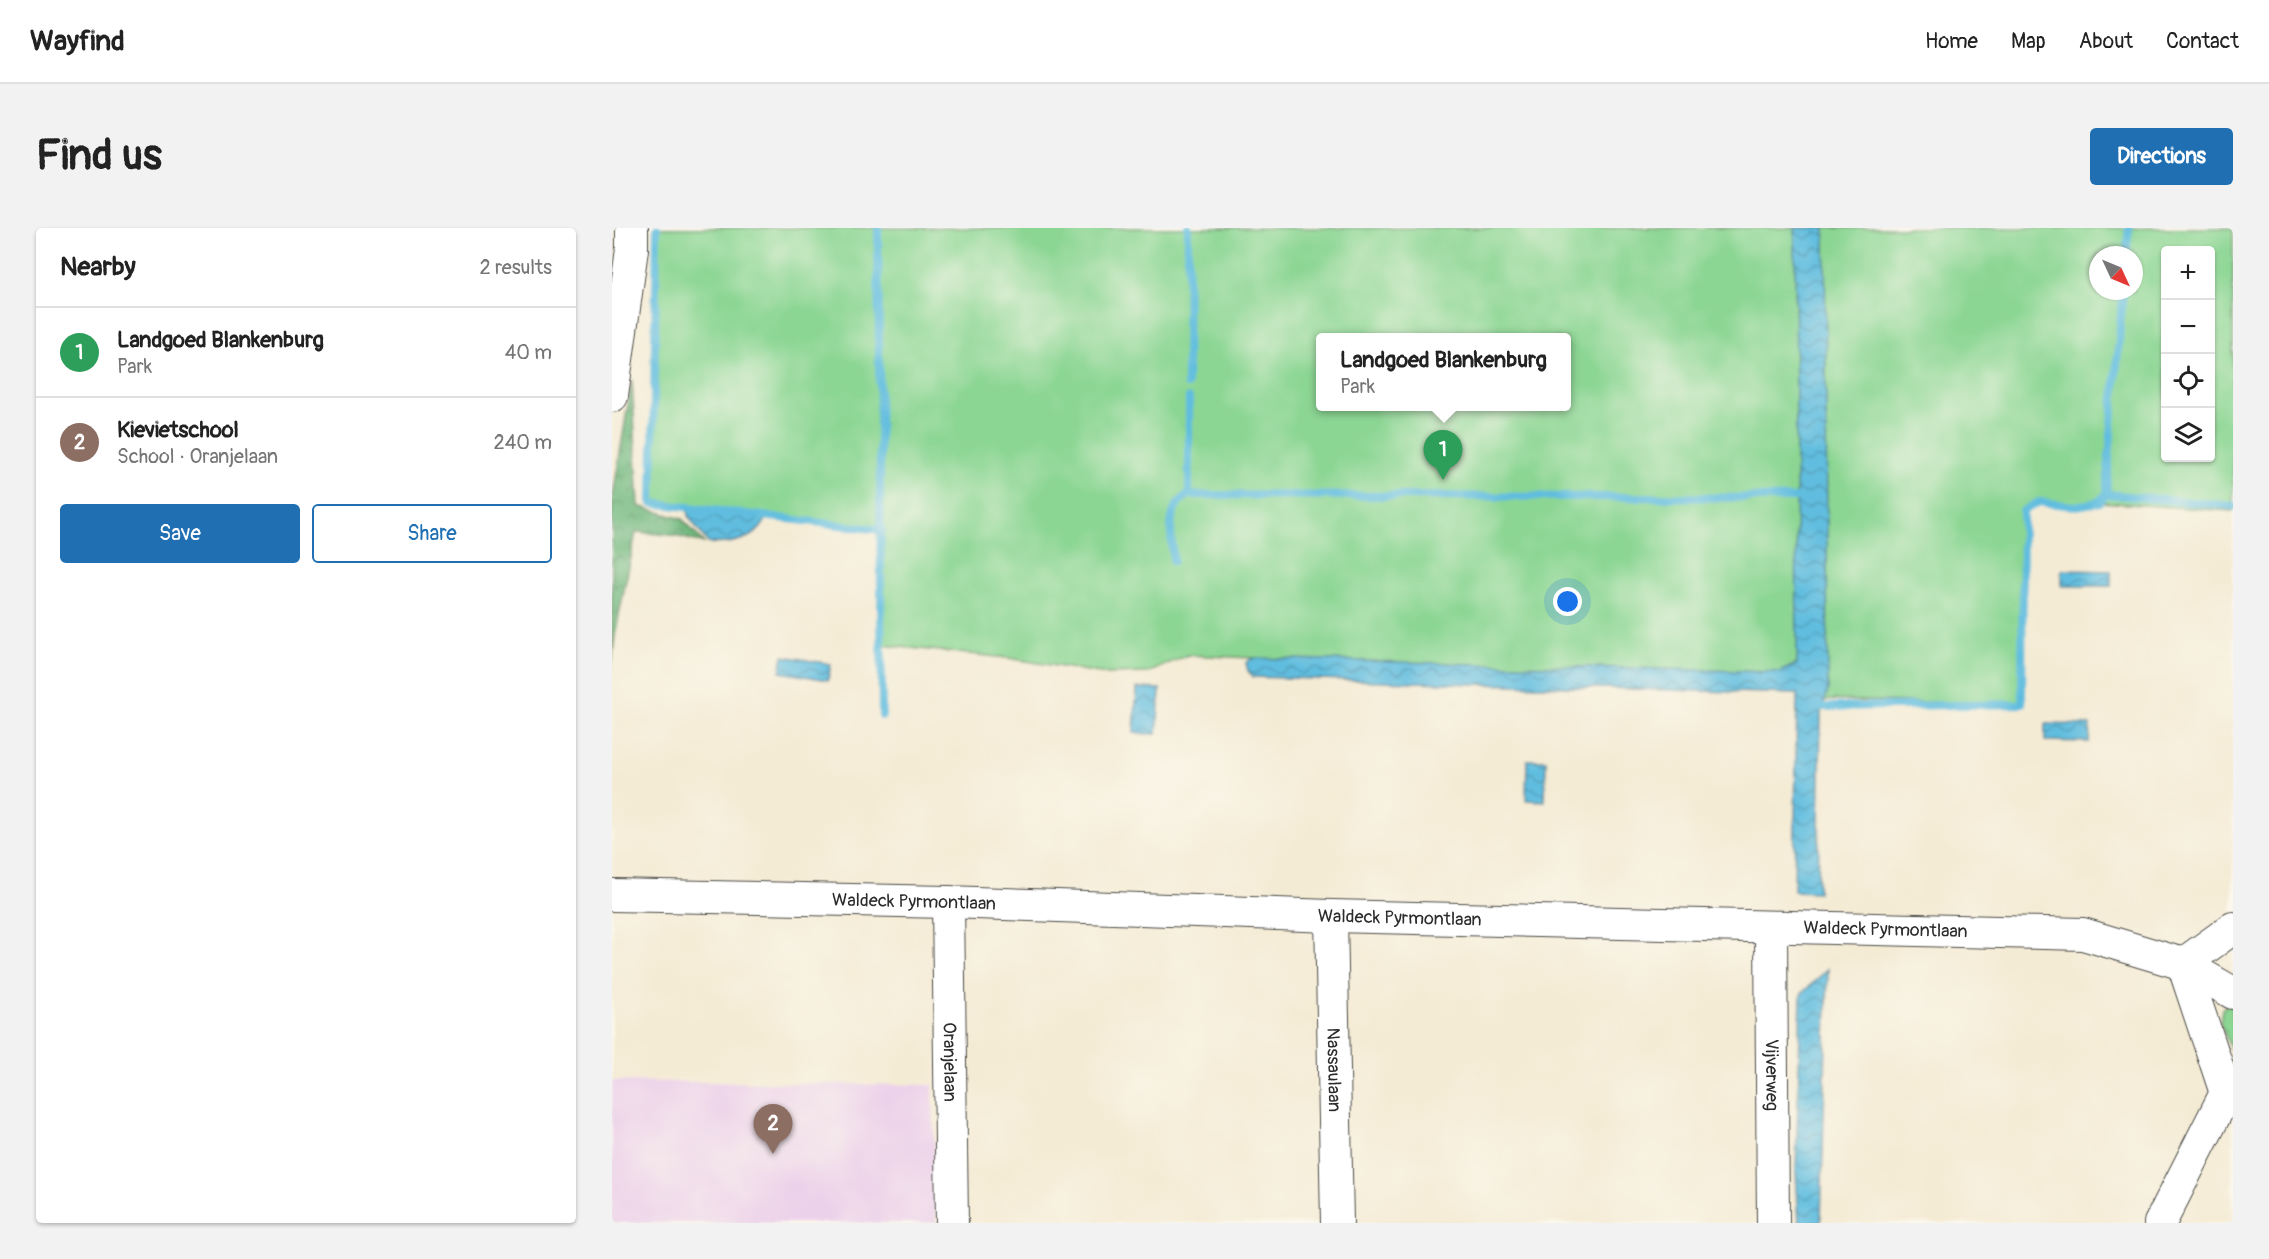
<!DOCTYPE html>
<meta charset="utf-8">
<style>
body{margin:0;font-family:Pangolin,sans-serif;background:#f2f2f2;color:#222}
.controls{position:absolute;right:18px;top:18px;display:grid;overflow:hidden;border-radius:6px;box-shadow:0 2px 4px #0004}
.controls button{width:54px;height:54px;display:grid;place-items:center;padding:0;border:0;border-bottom:2px solid #e0e0e0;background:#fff;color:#222;font:30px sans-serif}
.compass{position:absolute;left:1477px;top:18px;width:54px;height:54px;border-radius:50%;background:#fff;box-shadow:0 2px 4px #0004;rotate:134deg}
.you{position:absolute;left:956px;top:374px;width:21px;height:21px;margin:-15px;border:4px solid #fff;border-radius:50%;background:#1a73e8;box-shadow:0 0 0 9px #1a73e833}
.badge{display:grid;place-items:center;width:39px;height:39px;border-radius:50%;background:#1f6fb2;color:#fff;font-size:20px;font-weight:700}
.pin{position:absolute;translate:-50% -50px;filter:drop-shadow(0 2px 3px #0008)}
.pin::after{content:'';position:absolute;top:32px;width:21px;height:18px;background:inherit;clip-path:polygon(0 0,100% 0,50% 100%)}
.popup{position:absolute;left:704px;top:105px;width:255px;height:78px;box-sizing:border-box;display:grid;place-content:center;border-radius:6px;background:#fff;filter:drop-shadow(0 2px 4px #0005);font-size:20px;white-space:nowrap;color:#767676}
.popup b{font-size:22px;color:#222}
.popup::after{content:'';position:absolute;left:50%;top:100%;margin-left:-12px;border:12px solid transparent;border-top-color:#fff}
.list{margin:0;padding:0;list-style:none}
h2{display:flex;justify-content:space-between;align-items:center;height:78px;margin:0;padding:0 24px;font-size:26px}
h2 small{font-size:20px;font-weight:400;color:#767676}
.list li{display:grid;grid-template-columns:39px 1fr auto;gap:18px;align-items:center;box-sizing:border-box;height:90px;padding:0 24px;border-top:2px solid #e0e0e0}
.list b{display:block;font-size:22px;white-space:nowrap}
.list p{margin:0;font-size:20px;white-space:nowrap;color:#767676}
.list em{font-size:20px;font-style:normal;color:#767676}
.actions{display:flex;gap:12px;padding:18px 24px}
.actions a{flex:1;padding:14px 0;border:2px solid #1f6fb2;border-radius:6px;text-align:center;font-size:21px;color:#1f6fb2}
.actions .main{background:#1f6fb2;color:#fff}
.icon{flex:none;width:33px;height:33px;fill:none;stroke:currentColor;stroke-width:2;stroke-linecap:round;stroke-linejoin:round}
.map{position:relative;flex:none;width:1621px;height:995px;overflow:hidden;border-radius:6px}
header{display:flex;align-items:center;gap:36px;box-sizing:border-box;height:84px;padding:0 30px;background:#fff;border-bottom:2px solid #e0e0e0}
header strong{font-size:28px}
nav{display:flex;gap:33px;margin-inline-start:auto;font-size:21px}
.intro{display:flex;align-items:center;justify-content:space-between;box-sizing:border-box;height:144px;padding:0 36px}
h1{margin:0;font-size:42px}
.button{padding:15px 27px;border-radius:6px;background:#1f6fb2;color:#fff;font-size:21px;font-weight:700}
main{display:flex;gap:36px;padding:0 36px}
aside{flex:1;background:#fff;border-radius:6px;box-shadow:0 2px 4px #0004}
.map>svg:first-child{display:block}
.built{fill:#ecd1ea}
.grass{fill:url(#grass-tufts);stroke:#5b805f;stroke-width:1.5}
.forest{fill:url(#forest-crowns);stroke:#4e7154;stroke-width:1.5}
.park{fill:#8bd693;stroke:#5b805f;stroke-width:1.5;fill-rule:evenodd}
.water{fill:url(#water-waves);stroke:#467485;stroke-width:1.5}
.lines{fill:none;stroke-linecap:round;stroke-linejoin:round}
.stream{stroke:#61bddf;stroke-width:8}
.minor-casing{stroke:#494844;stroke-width:34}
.minor{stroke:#fff;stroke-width:32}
.labels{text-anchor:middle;stroke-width:6;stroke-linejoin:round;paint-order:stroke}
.street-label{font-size:18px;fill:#2b2b2b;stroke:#fbf7ec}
</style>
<header>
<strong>Wayfind</strong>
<nav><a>Home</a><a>Map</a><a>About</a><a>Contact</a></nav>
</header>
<div class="intro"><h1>Find us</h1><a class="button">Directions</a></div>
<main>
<aside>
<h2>Nearby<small>2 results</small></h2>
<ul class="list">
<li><span class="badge" style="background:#2e9e5b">1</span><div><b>Landgoed Blankenburg</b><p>Park</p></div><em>40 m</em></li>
<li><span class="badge" style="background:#8d6e63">2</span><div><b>Kievietschool</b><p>School · Oranjelaan</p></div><em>240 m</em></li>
</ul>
<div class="actions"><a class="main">Save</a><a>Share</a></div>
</aside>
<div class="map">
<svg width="1621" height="995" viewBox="0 0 1621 995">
<defs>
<pattern id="grass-tufts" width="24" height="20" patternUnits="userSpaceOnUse" patternTransform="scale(1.5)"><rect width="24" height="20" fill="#8bd693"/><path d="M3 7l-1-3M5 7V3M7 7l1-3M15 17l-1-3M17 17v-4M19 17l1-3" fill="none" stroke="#78b87f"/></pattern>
<pattern id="forest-crowns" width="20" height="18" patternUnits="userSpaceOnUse" patternTransform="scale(1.5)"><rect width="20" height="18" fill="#70b77d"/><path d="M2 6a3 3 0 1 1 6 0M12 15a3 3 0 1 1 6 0" fill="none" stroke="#5c9567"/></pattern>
<pattern id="water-waves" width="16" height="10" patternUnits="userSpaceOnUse" patternTransform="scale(1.5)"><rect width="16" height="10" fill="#61bddf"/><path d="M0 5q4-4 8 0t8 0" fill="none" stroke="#509ab5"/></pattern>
</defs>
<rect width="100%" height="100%" fill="#fbf7ec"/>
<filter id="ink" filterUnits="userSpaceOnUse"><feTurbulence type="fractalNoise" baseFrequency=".0167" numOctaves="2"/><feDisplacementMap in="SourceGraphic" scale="12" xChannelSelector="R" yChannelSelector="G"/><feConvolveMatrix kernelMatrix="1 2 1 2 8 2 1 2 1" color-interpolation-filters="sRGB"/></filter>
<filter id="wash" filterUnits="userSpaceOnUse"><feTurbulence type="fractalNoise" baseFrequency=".008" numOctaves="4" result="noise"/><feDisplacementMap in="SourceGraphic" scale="24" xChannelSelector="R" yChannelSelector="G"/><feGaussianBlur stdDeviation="1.35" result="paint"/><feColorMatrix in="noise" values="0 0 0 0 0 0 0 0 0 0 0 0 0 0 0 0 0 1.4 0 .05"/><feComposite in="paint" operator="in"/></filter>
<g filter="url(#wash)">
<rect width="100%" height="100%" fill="#f4ebd4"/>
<polygon class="built" points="0,853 321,857 324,995 0,995"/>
<polygon class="grass" points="1616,776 1621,779 1621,826 1608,795 1610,781"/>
<polygon class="forest" points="20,151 27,278 70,291 92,315 59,307 24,304 3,407 0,437 0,274"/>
<path class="park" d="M45 0H1621V283L1487 274 1463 278 1427 274 1411 283 1410 476 1208 472 1167 455 647 440 641 430 575 427 536 445 493 446 396 430 270 417 269 302 40 275ZM1554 22H1598V230H1554ZM1486 27H1522V63H1486ZM708 110H954V178H708Z"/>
<g class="water">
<polygon points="1183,0 1213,0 1216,462 1209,485 1206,664 1182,663 1185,466 641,449 636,443 634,435 641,430 1167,444 1185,436"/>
<path d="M76 279 155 288C148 312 117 317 96 315L76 288Z"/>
<polygon points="1450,342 1499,343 1499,358 1450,358"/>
<polygon points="171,428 219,436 216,452 168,444"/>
<polygon points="525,460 548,461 545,506 522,505"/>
<polygon points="1433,496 1478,497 1477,514 1433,513"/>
<polygon points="915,532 934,532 933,573 914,572"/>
<polygon points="1216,741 1209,995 1187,995 1184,944 1189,766"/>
</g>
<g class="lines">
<g class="stream">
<polyline points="45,0 40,275 270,302"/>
<polyline points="266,0 270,488"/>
<polyline points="1514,27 1517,0"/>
<polyline points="575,157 576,0"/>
<polyline points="577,170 577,267 1184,270"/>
<polyline points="1494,266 1621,278"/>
<path d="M561 333C560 309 552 280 577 267"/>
<polyline points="1210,479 1410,476 1411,283 1427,274 1463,278 1487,274 1494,266 1511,63"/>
</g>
</g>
</g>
<g filter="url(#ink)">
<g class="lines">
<g class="minor-casing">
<g id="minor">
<polyline points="0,168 20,21 20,0"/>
<path id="s1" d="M0 667 336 674 719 688 1471 706 1571 736 1621 765"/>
<path id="s2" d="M336 674 340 995"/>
<path id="s3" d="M719 688 725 995"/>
<path id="s4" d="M1159 699 1161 995"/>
<polyline points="1571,736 1614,865"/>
<polyline points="1571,736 1621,700"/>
<polyline points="1548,995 1614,865 1621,862"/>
</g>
</g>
<use href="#minor" class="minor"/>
</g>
</g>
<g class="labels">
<g class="street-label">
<text dy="6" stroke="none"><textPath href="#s1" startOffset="302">Waldeck Pyrmontlaan</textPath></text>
<text dy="6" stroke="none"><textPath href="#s1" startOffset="788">Waldeck Pyrmontlaan</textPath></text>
<text dy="6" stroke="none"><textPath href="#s1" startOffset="1274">Waldeck Pyrmontlaan</textPath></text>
<text dy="6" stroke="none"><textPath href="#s2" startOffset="160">Oranjelaan</textPath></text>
<text dy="6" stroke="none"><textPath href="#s3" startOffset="154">Nassaulaan</textPath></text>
<text dy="6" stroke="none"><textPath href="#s4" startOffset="148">Vijverweg</textPath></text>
</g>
</g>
</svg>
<div class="controls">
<button>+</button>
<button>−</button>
<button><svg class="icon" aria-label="locate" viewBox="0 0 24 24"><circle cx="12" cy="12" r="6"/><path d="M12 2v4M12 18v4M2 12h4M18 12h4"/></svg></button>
<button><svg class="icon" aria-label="layers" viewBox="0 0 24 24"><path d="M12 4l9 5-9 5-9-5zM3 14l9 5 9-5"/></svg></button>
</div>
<svg class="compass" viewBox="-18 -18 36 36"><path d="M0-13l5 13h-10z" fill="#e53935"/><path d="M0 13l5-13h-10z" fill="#767676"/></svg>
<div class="you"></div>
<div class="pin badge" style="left:831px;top:252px;background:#2e9e5b">1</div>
<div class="popup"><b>Landgoed Blankenburg</b>Park</div>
<div class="pin badge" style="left:161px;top:926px;background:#8d6e63">2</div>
</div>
</main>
